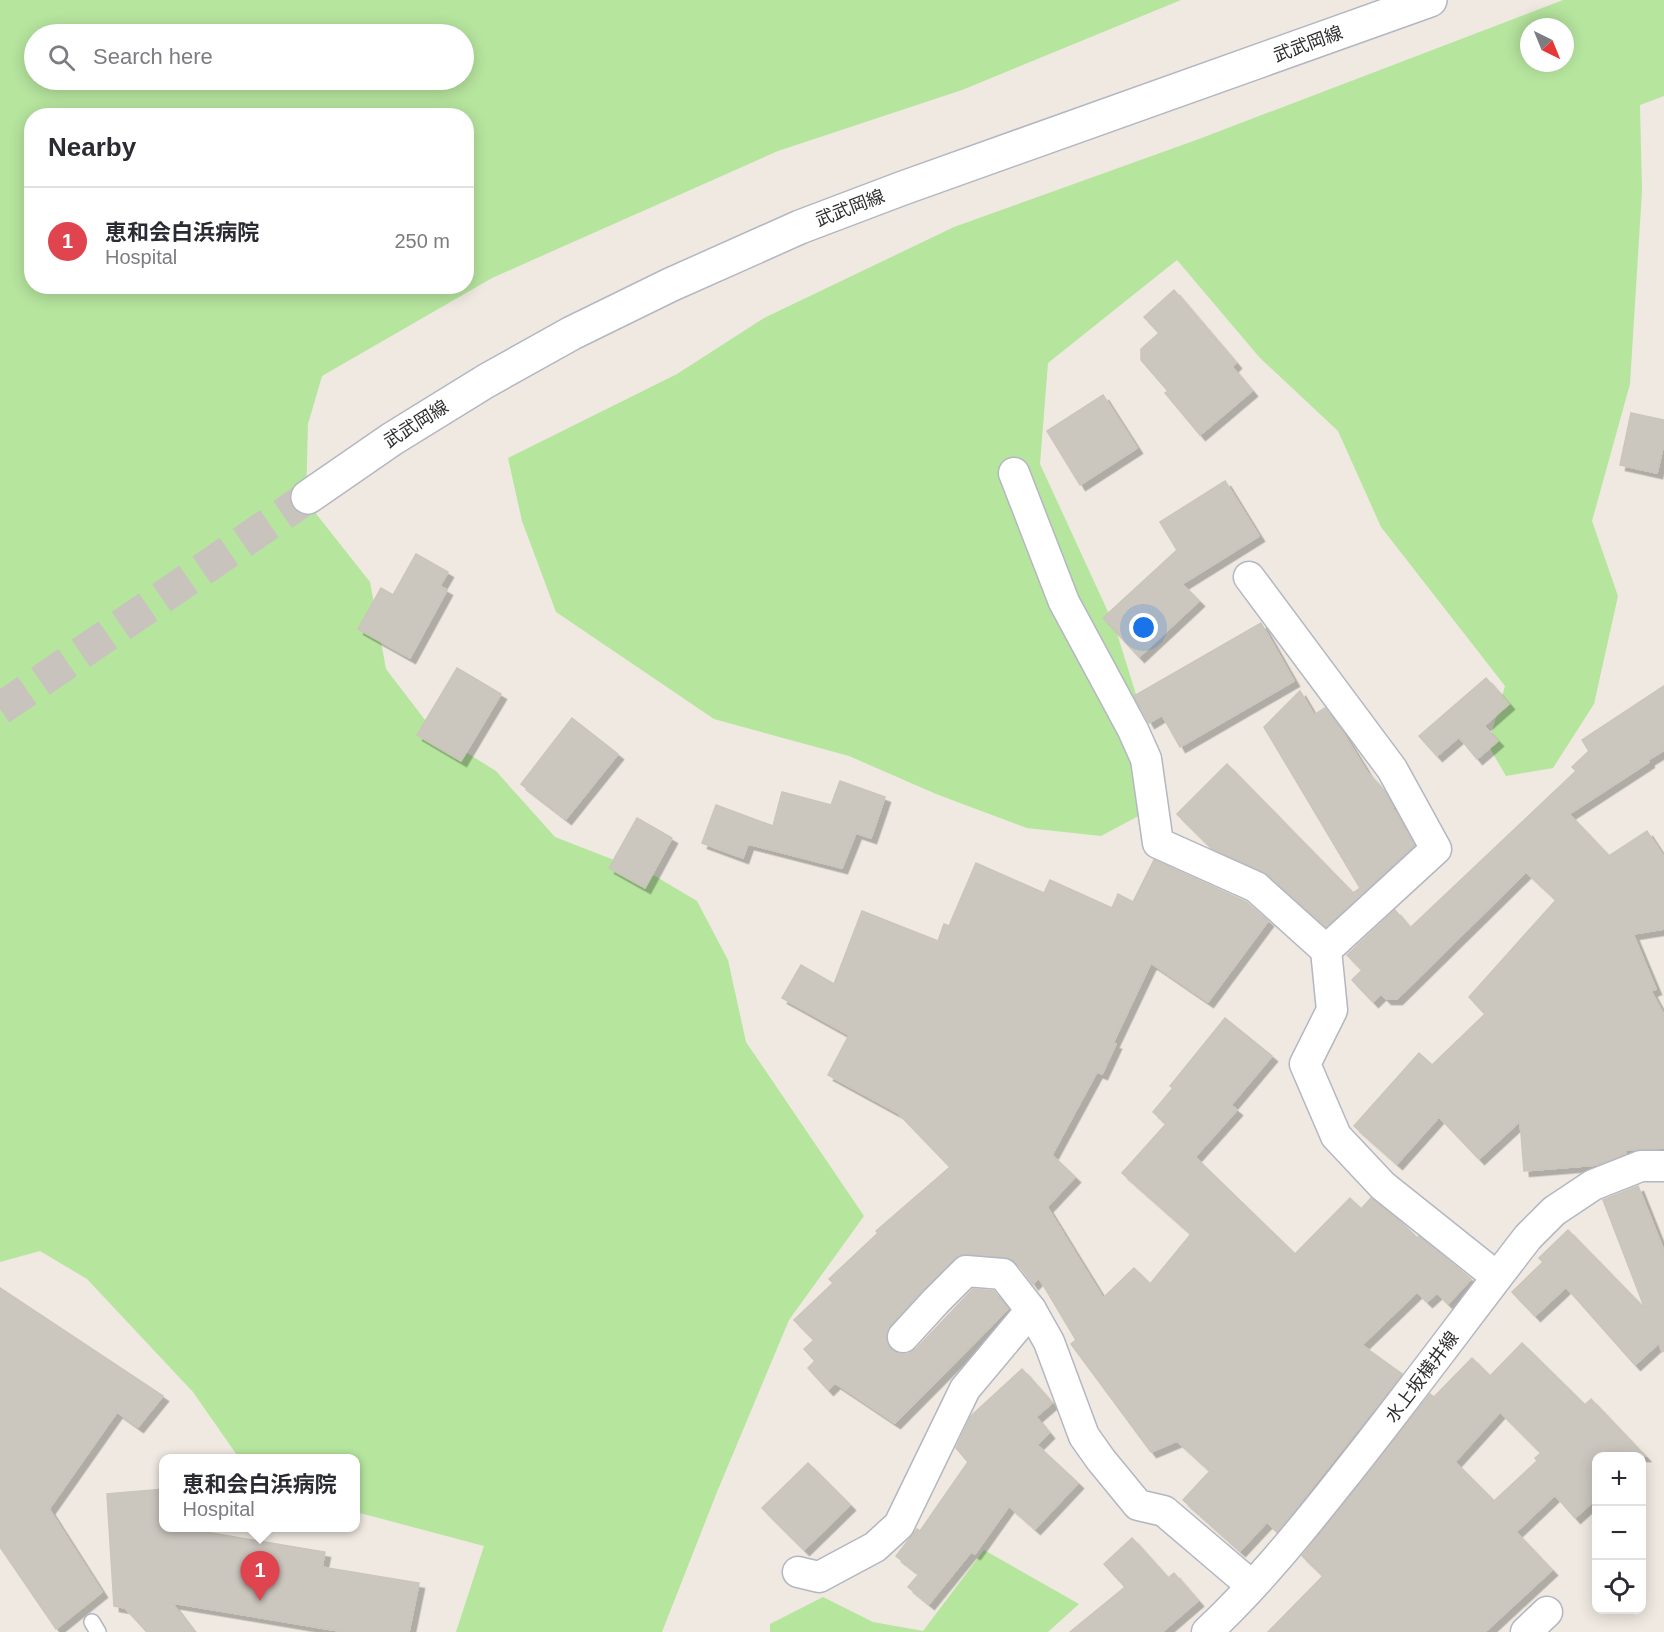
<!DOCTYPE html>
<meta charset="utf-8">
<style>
body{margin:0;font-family:Helvetica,"Noto Sans JP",sans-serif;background:#f2f2f3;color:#2b2b33}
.controls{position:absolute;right:18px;bottom:18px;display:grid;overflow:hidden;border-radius:12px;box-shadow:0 3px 15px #0003}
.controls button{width:54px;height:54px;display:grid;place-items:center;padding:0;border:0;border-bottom:2px solid #e1e1e2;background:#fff;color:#2b2b33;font:30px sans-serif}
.compass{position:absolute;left:1520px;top:18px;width:54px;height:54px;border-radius:50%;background:#fff;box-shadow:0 3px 15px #0003;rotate:137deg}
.you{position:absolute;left:1144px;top:628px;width:21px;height:21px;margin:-15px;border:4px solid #fff;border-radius:50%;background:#1a73e8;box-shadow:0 0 0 9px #1a73e833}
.badge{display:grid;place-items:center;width:39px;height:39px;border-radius:50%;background:#4264fb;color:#fff;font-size:20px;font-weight:700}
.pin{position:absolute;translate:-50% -50px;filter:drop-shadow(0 2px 3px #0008)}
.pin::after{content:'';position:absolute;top:32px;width:21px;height:18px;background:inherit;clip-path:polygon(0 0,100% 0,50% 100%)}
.popup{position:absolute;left:159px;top:1454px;width:201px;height:78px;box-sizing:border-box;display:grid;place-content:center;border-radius:12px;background:#fff;filter:drop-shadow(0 2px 4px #0005);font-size:20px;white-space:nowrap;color:#7c7c81}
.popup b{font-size:22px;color:#2b2b33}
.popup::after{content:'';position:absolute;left:50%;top:100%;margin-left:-12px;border:12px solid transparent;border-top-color:#fff}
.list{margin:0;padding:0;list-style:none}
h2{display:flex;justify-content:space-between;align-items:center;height:78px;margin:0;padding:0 24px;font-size:26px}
h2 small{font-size:20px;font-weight:400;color:#7c7c81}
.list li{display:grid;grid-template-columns:39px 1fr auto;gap:18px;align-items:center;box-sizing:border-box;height:108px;padding:0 24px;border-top:2px solid #e1e1e2}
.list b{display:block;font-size:22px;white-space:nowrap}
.list p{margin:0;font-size:20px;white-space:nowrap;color:#7c7c81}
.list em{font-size:20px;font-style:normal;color:#7c7c81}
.icon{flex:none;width:33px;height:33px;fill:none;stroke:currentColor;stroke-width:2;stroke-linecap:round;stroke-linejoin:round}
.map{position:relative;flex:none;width:1664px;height:1632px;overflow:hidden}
.search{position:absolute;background:#fff;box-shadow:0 3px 15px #0003;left:24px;top:24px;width:450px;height:66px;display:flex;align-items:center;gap:15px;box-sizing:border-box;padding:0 21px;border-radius:33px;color:#7c7c81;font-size:22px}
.panel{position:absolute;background:#fff;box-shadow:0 3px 15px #0003;left:24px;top:108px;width:450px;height:186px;border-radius:24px}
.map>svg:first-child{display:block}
.green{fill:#b6e59e;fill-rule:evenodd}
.building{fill:#cbc7bf;stroke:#cbc5ba;stroke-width:1.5;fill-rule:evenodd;filter:url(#shadow)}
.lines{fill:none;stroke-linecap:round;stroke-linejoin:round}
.tertiary-tunnel{stroke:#c8c4bd;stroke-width:33;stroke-dasharray:33 16;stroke-linecap:butt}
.service-casing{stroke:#b4b7c1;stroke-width:18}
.minor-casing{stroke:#b4b7c1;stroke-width:33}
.tertiary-casing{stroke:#b4b7c1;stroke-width:36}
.service{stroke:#fff;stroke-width:15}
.minor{stroke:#fff;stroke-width:30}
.tertiary{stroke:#fff;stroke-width:33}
.labels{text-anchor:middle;stroke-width:4.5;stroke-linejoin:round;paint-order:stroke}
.street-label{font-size:18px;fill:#2e2e2e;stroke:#fff}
</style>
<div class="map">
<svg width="1664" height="1632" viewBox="0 0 1664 1632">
<defs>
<filter id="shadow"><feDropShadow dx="5.5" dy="5.5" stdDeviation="0" flood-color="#0004"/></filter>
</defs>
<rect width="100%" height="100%" fill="#efe9e1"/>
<g class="green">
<path d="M0 0H1181L962 90 778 151 492 278 322 376 308 424 306 501 370 582 386 669 435 733 496 771 555 837 655 876 697 901 728 960 746 1042 864 1216 789 1320 717 1492 662 1632H456L484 1546 356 1512V1458H239L193 1392 87 1279 40 1251 0 1262ZM34 34H464V80H34ZM32 116H466V286H32Z"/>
<path d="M1563 0H1664V96L1640 105 1642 191 1630 384 1592 521 1618 596 1594 704 1553 768 1506 776 1488 745 1505 686 1381 527 1338 431 1260 358 1177 260 1048 363 1040 464 1115 627 1153 749 1144 813 1101 836 1027 828 936 794 849 756 714 719 556 612 522 521 508 458 677 374 764 318 954 227 1199 139ZM1529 27H1565V63H1529Z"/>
<polygon points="984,1550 1079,1604 1048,1632 770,1632 770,1624 823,1597 873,1622 923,1631"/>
</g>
<g class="building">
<polygon points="1174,290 1236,363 1232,367 1252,391 1200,435 1165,393 1168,391 1141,360 1141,349 1159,333 1144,317"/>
<polygon points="1103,395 1137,448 1080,485 1047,431"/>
<polygon points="1631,413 1664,420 1664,443 1657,473 1620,465"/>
<polygon points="1225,481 1259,536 1182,584 1199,601 1139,657 1103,618 1177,550 1160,522"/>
<polygon points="416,554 448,572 440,586 447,590 410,658 358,629 381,588 393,595"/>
<polygon points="1261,623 1294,681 1180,747 1162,715 1149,723 1134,696"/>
<polygon points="457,668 501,694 461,761 417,735"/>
<polygon points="1486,678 1509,704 1484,726 1498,741 1477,759 1459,737 1437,756 1419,736"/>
<polygon points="1664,686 1664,750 1648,760 1649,762 1569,814 1609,856 1647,831 1664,857 1664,929 1633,934 1656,989 1651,991 1664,1015 1664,1148 1625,1150 1626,1153 1597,1165 1524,1171 1520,1121 1479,1159 1439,1117 1397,1164 1354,1126 1419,1053 1432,1065 1485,1014 1469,997 1556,900 1526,872 1397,999 1386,999 1381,994 1373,1002 1352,980 1362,970 1347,955 1395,910 1410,928 1576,771 1572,767 1589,751 1582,740"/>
<polygon points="1300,691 1314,715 1325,708 1340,728 1367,772 1385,792 1393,807 1392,808 1397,814 1414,845 1326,927 1267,874 1211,848 1177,814 1227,764 1353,893 1360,888 1264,727"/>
<polygon points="572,718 618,754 566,819 521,784"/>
<polygon points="840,781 885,797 871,838 856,833 842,868 748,844 743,858 702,843 716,805 773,826 782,792 831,805"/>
<polygon points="637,818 672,838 645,888 609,868"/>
<polygon points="1154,860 1246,902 1268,921 1208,1002 1151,963 1113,1043 1116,1044 1102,1074 1097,1072 1052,1155 1075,1177 1047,1207 1103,1298 1134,1268 1150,1284 1191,1234 1122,1173 1166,1124 1153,1112 1173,1088 1170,1086 1225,1018 1272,1056 1231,1105 1237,1110 1195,1157 1295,1254 1350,1198 1361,1209 1371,1198 1403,1224 1417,1238 1419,1236 1471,1279 1448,1304 1437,1293 1427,1302 1417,1292 1362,1345 1402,1374 1277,1532 1267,1522 1240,1551 1183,1500 1210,1471 1177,1441 1151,1452 1071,1344 1076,1340 1039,1278 1033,1284 1017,1263 1011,1259 967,1254 960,1255 954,1259 924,1289 890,1325 886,1334 887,1343 892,1350 899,1354 908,1354 916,1349 973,1289 994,1291 1008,1309 895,1423 835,1383 828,1390 808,1368 815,1361 804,1349 814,1340 794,1320 833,1283 829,1279 878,1233 876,1231 950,1167 898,1113 828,1075 849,1035 782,998 801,965 834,984 862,911 938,941 944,924 949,926 976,863 1044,893 1050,880 1112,908 1118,894 1133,902"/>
<polygon points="1638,1186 1664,1251 1664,1351 1662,1352 1659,1343 1635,1365 1566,1287 1535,1316 1512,1292 1543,1262 1539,1258 1568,1230 1645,1309 1603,1200"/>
<polygon points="0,1288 163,1396 138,1427 117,1412 49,1509 102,1592 56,1629 0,1547"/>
<path d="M1522 1343 1585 1405 1591 1399 1645 1456H1596V1499L1575 1518 1555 1495 1516 1532 1552 1570 1485 1632H1268L1323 1576 1302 1556 1430 1394 1434 1397 1472 1358 1490 1376ZM1500 1412 1541 1453 1535 1458 1537 1461 1494 1501 1455 1462Z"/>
<polygon points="1022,1369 1052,1403 1036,1417 1049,1433 1037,1445 1078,1483 1035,1529 1009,1506 975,1554 971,1552 929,1604 908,1587 919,1574 896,1556 917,1529 920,1531 968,1462 956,1448 971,1416"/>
<polygon points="808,1463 850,1505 804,1550 762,1508"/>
<polygon points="164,1489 164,1527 176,1527 325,1552 322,1567 419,1583 409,1632 345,1632 172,1603 194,1632 147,1632 125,1608 114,1606 107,1494"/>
<polygon points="1132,1538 1168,1578 1174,1573 1198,1601 1162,1632 1070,1632 1125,1587 1104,1564"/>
</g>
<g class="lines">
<polyline class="tertiary-tunnel" points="0,709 308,497"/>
<g class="service-casing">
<polyline id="service" points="92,1622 98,1632"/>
</g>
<g class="minor-casing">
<g id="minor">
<polyline points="1014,473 1064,602 1133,730 1146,759 1158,843 1256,887 1326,950 1332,1010 1305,1064 1336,1136 1383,1186 1497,1277"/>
<polyline points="1249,577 1392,769 1436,849 1326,950"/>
<polyline points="903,1337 936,1301 966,1271 1003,1274 1031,1310 1049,1342 1084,1436 1101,1460 1138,1505 1164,1511 1252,1586"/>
<polyline points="798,1572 819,1577 875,1547 899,1525 965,1389 1031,1310"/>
<path d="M1207 1632C1257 1585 1300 1532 1342 1479 1406 1399 1466 1317 1528 1237L1554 1211 1593 1185 1641 1166H1664"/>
<polyline points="1526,1632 1547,1612"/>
</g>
</g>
<g class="tertiary-casing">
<polyline id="tertiary" points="308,497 392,439 486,381 572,333 670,285 800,227 903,188 1430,0"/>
</g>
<use href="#service" class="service"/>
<use href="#minor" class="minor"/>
<use href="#tertiary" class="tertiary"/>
</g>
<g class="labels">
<g class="street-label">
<text transform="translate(1308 44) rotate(-20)" y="6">武武岡線</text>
<text transform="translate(850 208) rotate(-21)" y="6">武武岡線</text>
<text transform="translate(416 424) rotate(-32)" y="6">武武岡線</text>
<text transform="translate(1422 1377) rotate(-53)" y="6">水上坂横井線</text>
</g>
</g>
</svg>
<div class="controls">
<button>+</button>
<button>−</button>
<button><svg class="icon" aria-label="locate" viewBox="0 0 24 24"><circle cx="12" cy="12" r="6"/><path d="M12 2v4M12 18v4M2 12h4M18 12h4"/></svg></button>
</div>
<svg class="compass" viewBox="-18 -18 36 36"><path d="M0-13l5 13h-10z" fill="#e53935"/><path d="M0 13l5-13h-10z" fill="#7c7c81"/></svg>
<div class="you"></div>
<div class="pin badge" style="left:260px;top:1601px;background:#e0444e">1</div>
<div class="popup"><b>恵和会白浜病院</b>Hospital</div>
<div class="search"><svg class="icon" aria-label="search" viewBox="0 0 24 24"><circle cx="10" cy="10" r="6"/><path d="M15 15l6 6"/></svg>Search here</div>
<section class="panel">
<h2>Nearby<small></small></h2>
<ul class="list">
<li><span class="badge" style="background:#e0444e">1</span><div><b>恵和会白浜病院</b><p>Hospital</p></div><em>250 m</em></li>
</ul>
</section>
</div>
